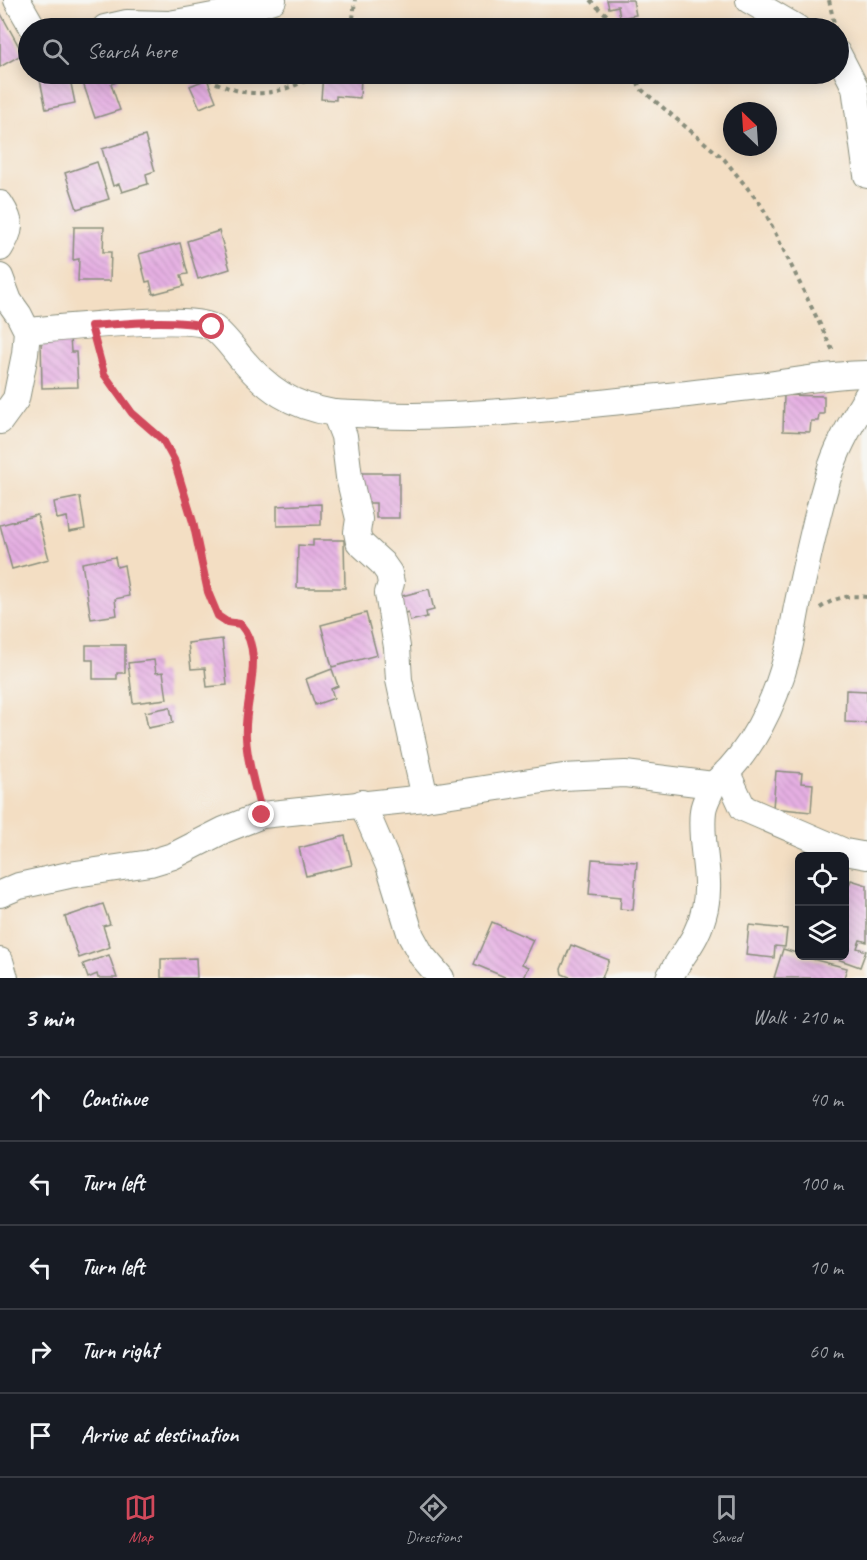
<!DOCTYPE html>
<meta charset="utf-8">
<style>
body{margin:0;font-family:Caveat,sans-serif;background:#20242c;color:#f1f3f6}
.controls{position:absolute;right:18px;bottom:18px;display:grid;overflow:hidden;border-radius:9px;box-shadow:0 3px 15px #0003}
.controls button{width:54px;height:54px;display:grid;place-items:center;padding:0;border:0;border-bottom:2px solid #363941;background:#171b24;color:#f1f3f6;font:30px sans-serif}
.compass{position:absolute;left:723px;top:102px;width:54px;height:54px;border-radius:50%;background:#171b24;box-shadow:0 3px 15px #0003;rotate:335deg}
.stop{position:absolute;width:18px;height:18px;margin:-14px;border:4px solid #d1495b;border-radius:50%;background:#fff}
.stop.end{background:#d1495b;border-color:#fff;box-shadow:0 2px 6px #0008}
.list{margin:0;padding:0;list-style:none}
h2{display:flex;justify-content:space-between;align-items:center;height:78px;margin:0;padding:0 24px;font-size:26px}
h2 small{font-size:20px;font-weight:400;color:#9ea1a6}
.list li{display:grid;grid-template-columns:39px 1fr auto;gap:18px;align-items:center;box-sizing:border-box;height:84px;padding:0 24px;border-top:2px solid #363941}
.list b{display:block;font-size:22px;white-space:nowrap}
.list em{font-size:20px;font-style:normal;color:#9ea1a6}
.icon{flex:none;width:33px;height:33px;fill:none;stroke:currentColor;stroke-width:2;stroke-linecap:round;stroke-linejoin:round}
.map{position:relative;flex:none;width:867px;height:978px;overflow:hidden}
.search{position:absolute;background:#171b24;box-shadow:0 3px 15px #0003;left:18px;right:18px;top:18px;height:66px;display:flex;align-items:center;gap:15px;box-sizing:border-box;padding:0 21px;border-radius:33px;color:#9ea1a6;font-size:22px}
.sheet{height:498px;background:#171b24}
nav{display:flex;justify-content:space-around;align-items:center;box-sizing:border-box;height:84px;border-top:2px solid #363941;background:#171b24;font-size:16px;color:#9ea1a6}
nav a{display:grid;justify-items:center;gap:3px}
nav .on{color:#d1495b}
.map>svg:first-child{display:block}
.building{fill:url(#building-back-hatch)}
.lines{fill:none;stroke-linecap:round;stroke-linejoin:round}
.minor-casing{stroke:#898e7c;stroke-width:28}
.path{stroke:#898e7c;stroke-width:4;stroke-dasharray:4.5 4.5;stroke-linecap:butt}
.minor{stroke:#fff;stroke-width:26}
.route{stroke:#d1495b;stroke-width:8}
</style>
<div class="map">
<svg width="867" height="978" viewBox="0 0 867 978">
<defs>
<pattern id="building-back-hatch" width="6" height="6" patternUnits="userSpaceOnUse" patternTransform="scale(1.5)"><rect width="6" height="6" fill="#e5afe2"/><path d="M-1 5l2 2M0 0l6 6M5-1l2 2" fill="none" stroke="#c497c2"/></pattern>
</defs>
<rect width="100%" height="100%" fill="#f6f6f2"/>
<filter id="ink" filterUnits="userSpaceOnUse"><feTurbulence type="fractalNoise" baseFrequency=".0167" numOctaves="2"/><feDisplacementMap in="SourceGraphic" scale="12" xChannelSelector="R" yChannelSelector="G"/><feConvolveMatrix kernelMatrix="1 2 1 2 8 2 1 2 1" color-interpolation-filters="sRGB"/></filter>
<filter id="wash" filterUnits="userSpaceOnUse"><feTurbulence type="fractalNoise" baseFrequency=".008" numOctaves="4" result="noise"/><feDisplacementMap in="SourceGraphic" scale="24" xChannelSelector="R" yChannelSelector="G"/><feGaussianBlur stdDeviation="1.35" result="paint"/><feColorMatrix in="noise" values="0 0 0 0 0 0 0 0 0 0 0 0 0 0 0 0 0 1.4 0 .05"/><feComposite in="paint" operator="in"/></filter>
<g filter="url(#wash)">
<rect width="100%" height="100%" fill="#f3dec3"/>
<g id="blocks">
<g class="building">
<polygon points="607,0 633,0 636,15 620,18 618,6 609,8"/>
<polygon points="0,12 23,54 0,67"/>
<polygon points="49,74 69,74 75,103 46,109 39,75"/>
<polygon points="80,74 117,74 119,81 111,84 120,110 95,118"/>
<polygon points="323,74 361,77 360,98 336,96 336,100 321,99"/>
<polygon points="207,79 216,101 200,108 190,86"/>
<polygon points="145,136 155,171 146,174 148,184 122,192 119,184 113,186 102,149"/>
<polygon points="97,162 109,199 77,209 65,173"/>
<polygon points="74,227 104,227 103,252 111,252 110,281 78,281 79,259 73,260"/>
<polygon points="219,231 230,269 198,279 187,241"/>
<polygon points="180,243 188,274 181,275 184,286 153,294 150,281 146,282 139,254"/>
<polygon points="70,337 71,352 76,352 78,387 42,388 41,338"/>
<polygon points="784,395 824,396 824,414 819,414 818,421 811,421 810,432 783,431"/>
<polygon points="359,473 399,473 399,518 376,518 376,503 359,503"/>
<polygon points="80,497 85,529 69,532 67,517 57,519 54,502"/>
<polygon points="321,504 321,525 277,526 277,506"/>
<polygon points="37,515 49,559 12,569 0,525"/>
<polygon points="313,540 344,540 345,588 297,588 298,545 313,546"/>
<polygon points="115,557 117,567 124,565 129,596 115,599 117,615 91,619 82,563"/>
<polygon points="429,589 434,610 426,612 427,617 410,621 408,612 402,614 398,597"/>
<polygon points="366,613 377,655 332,667 321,625"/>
<polygon points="222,639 227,685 207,687 205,668 191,669 188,643"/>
<polygon points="86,645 125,645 125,673 117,673 117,679 93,679 93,660 86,660"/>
<polygon points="154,660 156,673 163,672 167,699 133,703 128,663"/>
<polygon points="332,669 338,686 331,689 334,698 315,705 306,679"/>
<polygon points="846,690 867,691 867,723 845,722"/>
<polygon points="170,707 173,723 148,728 145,712"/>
<polygon points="776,771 802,773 801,783 813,784 811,812 773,808"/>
<polygon points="345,836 352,865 306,876 299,848"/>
<polygon points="592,859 637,862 633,910 620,909 621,897 589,894"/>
<polygon points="851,880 867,885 867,942 860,940 857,948 866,951 860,967 829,956 844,956 844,898"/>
<polygon points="103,904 110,924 103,926 110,947 79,958 65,917"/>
<polygon points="492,922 533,940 522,964 529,967 524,978 507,978 474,964"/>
<polygon points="749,925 787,929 785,947 775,946 774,958 746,955"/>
<polygon points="571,945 609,960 602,978 572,978 562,974 561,969"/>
<polygon points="783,949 800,954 800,956 847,968 844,978 774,978"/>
<polygon points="109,955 117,978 98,978 97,974 88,978 83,964"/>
<polygon points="196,958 197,978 161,978 161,959"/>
</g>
</g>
</g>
<g filter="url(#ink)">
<use href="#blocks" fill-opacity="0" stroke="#898e7c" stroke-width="1.5"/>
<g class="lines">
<g class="minor-casing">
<g id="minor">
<polyline points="17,0 33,28"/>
<polyline points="749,0 797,28"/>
<polyline points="105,28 127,23 169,24 192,20 239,11 273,0"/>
<polyline points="838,54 855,87 867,175"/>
<path d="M0 204C13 224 11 229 0 248"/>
<polyline points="0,277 9,301 19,315 27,331 25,354 16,399 0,421"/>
<path d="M27 331C60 328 188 314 212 327 222 333 232 347 240 357 267 389 291 406 334 413 348 414 362 414 375 415 435 418 493 413 552 408 621 401 690 394 759 386 795 382 830 374 867 374"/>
<polyline points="335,413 344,436 349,477 359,519 357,532 359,542 382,563 389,573 391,583 388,593 397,647 399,680 425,798"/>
<polyline points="727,773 743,808 845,852 867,856"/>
<polyline points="362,803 390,868 411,936 422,956 441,978"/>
<path d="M0 894 19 886 69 875 150 863 173 856 224 830 262 815 425 798 563 777 625 774 713 785C751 754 775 703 787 656 792 639 794 620 798 602 807 560 816 516 829 474 837 446 853 421 867 396"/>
<polyline points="0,961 5,978"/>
<path d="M669 978C683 952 698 940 705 908 712 877 699 843 703 811 704 802 710 793 713 785"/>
</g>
</g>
<g class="path">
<path d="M590 0C599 10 612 17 618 28"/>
<polyline points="829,0 835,28"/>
<polyline points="352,28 355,0"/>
<path d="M200 74C245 101 274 98 319 74"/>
<polyline points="632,74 642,90 724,159 762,206 834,353"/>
<path d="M96 347 104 374 132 413 163 440 174 460 193 522 208 592 218 616 227 622 240 624C267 654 243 702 246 738 247 757 252 775 257 794"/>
<path d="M820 608C836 597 848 595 867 597"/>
</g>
<use href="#minor" class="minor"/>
</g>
</g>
<g class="lines" filter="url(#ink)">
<path class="route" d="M212 327C172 318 130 323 91 326L104 374 132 413 163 440 174 460 193 522 208 592 218 616 227 622 240 624C267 654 243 701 246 737 247 763 256 789 262 815"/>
</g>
</svg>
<div class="controls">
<button><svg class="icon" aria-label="locate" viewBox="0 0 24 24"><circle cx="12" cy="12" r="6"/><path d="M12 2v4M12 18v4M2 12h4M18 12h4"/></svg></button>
<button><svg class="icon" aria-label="layers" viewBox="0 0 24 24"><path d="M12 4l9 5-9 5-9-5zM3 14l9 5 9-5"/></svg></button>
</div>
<svg class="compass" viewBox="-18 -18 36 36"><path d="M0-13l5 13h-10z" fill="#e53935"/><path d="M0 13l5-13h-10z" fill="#9ea1a6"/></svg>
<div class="stop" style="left:212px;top:327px"></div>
<div class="stop end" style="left:262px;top:815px"></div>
<div class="search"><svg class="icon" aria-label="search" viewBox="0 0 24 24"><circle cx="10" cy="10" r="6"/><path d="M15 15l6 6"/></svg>Search here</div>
</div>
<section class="sheet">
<h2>3 min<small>Walk · 210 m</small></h2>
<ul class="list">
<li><svg class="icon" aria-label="ahead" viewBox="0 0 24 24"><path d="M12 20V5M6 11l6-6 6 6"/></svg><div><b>Continue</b></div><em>40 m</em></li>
<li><svg class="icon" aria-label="left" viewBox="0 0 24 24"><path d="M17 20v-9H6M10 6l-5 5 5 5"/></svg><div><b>Turn left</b></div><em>100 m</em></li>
<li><svg class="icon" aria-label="left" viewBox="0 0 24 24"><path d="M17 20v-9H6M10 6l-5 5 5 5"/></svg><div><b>Turn left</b></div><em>10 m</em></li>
<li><svg class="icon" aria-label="right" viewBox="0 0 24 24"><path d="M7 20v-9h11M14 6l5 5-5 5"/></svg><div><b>Turn right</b></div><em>60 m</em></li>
<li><svg class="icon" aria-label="arrive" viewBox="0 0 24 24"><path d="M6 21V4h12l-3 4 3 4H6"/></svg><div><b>Arrive at destination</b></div></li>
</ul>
</section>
<nav>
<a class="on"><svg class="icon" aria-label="map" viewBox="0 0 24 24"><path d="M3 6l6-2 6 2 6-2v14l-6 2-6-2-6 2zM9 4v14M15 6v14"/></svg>Map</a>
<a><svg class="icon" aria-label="directions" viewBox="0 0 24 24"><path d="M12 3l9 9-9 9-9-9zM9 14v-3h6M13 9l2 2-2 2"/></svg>Directions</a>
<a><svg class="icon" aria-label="saved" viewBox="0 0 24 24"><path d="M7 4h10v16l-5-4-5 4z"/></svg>Saved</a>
</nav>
